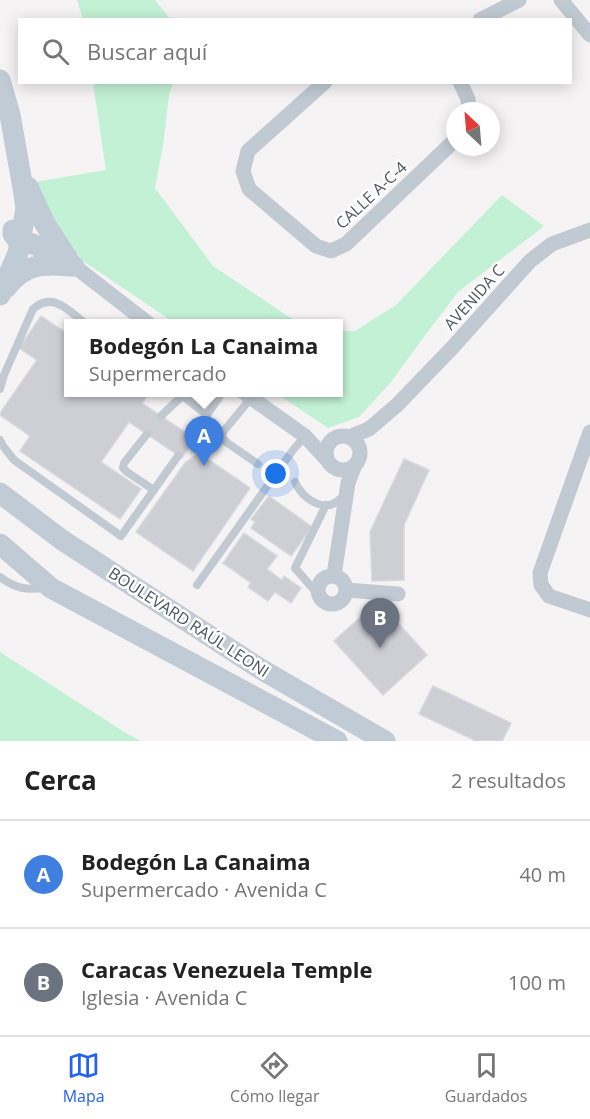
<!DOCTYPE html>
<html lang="es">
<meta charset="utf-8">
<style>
body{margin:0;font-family:"Open Sans",sans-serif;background:#f6f6f6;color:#222}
.compass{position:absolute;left:446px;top:102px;width:54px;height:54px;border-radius:50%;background:#fff;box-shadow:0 3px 15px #0003;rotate:334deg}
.you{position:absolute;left:276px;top:474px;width:21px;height:21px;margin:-15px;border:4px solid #fff;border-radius:50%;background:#1a73e8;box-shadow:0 0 0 9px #1a73e833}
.badge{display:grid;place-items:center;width:39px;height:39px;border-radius:50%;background:#2563eb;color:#fff;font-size:20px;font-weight:700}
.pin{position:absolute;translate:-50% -50px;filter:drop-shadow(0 2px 3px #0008)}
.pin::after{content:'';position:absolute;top:32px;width:21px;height:18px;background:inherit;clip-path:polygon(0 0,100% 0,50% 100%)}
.popup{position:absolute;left:64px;top:319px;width:279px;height:78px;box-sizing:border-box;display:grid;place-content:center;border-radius:0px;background:#fff;filter:drop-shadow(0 2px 4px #0005);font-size:20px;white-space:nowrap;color:#767676}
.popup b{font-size:22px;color:#222}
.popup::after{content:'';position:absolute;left:50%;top:100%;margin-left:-12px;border:12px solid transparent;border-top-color:#fff}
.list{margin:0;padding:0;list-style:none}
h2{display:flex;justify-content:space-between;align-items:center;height:78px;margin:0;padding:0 24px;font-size:26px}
h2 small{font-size:20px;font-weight:400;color:#767676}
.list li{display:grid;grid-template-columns:39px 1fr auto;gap:18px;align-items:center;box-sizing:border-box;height:108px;padding:0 24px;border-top:2px solid #e0e0e0}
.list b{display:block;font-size:22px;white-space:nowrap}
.list p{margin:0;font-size:20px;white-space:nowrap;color:#767676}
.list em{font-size:20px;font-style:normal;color:#767676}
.icon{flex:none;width:33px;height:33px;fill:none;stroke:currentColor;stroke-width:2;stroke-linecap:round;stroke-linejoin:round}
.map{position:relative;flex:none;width:590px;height:741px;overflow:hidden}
.search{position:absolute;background:#fff;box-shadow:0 3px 15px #0003;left:18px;right:18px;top:18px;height:66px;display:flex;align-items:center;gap:15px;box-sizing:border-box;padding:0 21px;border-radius:0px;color:#767676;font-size:22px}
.sheet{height:294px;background:#fff}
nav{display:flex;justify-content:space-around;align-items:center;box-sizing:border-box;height:84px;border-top:2px solid #e0e0e0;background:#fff;font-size:16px;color:#767676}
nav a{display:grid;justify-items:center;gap:3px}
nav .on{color:#2563eb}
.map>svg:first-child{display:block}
.green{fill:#c3f1d5}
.building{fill:#cdcfd5;stroke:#d7d9de;stroke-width:1.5}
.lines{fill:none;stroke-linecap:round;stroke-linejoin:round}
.lane{stroke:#c1cad2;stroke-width:8}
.street{stroke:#c1cad2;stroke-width:15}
.secondary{stroke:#c1cbd6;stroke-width:21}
.labels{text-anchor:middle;stroke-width:5;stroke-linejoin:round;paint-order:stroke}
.street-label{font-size:16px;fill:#4a5661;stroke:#fff}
</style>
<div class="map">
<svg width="590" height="741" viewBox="0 0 590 741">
<rect width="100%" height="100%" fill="#f5f3f3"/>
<g class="green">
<polygon points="77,0 155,0 170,19 83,19"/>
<polygon points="93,83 173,83 169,95 163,145 155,188 213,266 289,317 303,323 175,323 83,261 54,223 35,182 106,170"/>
<polygon points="502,195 544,226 458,292 426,334 391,382 359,417 328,428 276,393 339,392 339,331 355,331 396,305"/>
<polygon points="0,652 124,732 141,741 0,741"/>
</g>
<g class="building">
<polygon points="41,316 69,335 69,392 150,392 142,403 195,439 182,458 129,422 101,462 141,489 120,519 20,451 30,436 0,415 0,413 37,360 19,348"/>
<polygon points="199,453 250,488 193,571 136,532 185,463"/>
<polygon points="404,459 429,470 404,525 404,580 372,581 370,532"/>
<polygon points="269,496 312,527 291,556 251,528 255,522 251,519"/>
<polygon points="244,533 277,556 267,569 282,580 284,576 301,588 291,603 275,592 268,601 248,587 251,583 223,563"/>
<polygon points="378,601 427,655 383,695 334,641"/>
<polygon points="433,686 511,723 502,741 476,741 419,714"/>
</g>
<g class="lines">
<g class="lane">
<path d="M0 389 4 375 33 309C53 291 69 311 86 324"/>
<polyline points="178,392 207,415"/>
<polyline points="251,398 223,432 222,437 226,442 258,464"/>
<polyline points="161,416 184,394"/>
<polyline points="147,434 124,463 123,468 127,472 154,490"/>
<polyline points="192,436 223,392"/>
<polyline points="0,440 3,446 14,460 121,536 178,456"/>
<path d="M295 482C303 499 325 515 341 498"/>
<path d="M0 577C16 589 26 590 46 588"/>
<polyline points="197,585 293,450 305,436"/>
<polyline points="317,593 295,568 326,505"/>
</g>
<g class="street">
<polyline points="561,0 590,35"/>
<polyline points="480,20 519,0"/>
<polyline points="325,82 248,151 243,171 249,189 316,246 331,251 346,244 455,140"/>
<polyline points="460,82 468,99 469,111"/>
<polyline points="74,266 149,324"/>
<polyline points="243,392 305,436 327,460"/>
<polyline points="590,432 540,573 541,585 549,596 590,610"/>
<circle cx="343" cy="453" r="17"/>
<polyline points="349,437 369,429 397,405 452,348 530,261 552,244 590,230"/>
<polyline points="334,575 348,483 354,467"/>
<circle cx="332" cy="590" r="14"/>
<polyline points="346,590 398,594"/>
</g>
<g class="secondary">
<polyline points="0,80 10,115 23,188 26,208 18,253 0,295"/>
<polyline points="28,187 45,224 68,259"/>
<polyline points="13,230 13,234 16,238 49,250 74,266"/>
<path d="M6 288C24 264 42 263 71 266"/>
<polyline points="0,493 62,540 259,668 385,741"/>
<polyline points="0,544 51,588 337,741"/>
</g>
</g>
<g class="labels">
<g class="street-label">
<text transform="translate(371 195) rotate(-43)" y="6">CALLE A-C-4</text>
<text transform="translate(474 297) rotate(-48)" y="6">AVENIDA C</text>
<text transform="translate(189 622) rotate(33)" y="6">BOULEVARD RAÚL LEONI</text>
</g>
</g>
</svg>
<svg class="compass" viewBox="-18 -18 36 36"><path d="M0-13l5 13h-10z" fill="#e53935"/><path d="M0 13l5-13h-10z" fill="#767676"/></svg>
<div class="you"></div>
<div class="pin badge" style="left:204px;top:466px;background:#3f7fe0">A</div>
<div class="popup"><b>Bodegón La Canaima</b>Supermercado</div>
<div class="pin badge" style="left:380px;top:648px;background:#6b7280">B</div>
<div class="search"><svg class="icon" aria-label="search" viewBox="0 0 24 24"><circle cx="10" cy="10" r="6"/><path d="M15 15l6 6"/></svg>Buscar aquí</div>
</div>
<section class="sheet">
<h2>Cerca<small>2 resultados</small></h2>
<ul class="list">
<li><span class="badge" style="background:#3f7fe0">A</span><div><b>Bodegón La Canaima</b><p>Supermercado · Avenida C</p></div><em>40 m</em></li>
<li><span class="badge" style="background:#6b7280">B</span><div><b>Caracas Venezuela Temple</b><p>Iglesia · Avenida C</p></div><em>100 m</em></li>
</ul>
</section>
<nav>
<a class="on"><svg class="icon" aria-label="map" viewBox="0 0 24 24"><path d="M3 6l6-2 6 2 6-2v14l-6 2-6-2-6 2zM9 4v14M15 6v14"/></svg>Mapa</a>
<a><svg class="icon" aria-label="directions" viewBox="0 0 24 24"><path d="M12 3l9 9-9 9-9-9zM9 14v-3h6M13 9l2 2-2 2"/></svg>Cómo llegar</a>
<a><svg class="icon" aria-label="saved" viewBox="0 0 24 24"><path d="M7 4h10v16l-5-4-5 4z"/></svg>Guardados</a>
</nav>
